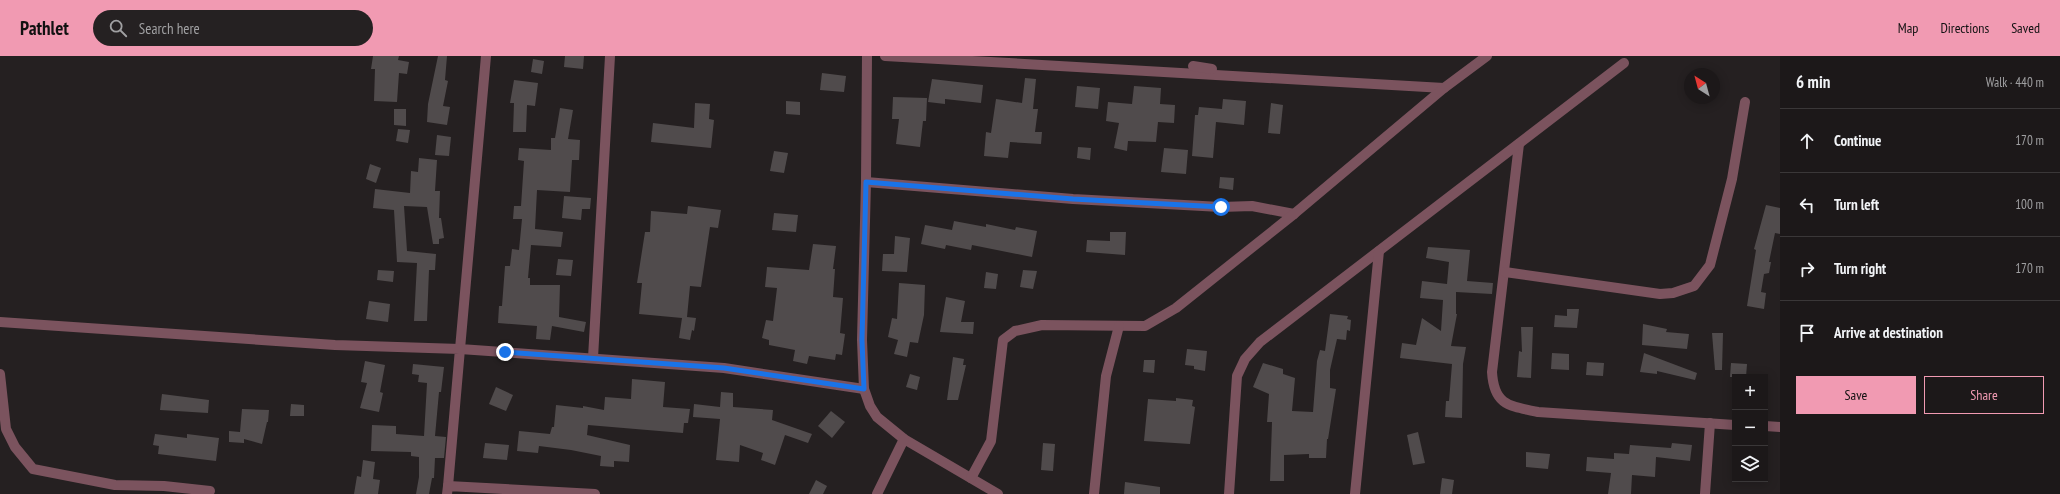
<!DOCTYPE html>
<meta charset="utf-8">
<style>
body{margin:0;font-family:"PT Sans Narrow",sans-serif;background:#252122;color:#f1f3f6}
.controls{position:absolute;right:12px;bottom:12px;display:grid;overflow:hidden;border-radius:0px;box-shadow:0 2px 10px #0003}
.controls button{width:36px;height:36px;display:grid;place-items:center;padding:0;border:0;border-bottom:1px solid #3a3738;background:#1c1819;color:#f1f3f6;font:20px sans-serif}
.compass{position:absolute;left:1684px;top:12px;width:36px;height:36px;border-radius:50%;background:#1c1819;box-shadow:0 2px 10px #0003;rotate:324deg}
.stop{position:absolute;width:12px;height:12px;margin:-9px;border:3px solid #1a73e8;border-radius:50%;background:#fff}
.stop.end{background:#1a73e8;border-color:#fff;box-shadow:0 1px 4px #0008}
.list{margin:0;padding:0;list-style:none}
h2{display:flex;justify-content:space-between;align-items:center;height:52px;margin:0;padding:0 16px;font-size:17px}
h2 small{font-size:13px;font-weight:400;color:#a0a0a2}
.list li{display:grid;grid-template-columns:26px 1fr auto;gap:12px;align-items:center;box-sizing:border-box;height:64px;padding:0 16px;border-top:1px solid #3a3738}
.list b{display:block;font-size:15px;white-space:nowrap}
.list em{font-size:13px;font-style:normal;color:#a0a0a2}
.actions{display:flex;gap:8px;padding:12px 16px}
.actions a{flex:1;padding:9px 0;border:1px solid #f19ab2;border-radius:0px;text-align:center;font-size:14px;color:#f19ab2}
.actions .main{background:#f19ab2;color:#111}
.icon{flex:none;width:22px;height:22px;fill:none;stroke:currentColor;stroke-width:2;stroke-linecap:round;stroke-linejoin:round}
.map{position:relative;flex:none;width:1780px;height:438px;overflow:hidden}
header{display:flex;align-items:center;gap:24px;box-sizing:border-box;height:56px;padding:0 20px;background:#f19ab2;color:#111}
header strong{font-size:19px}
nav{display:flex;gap:22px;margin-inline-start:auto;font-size:14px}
.search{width:280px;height:36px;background:#252122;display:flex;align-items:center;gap:10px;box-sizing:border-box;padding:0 14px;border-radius:22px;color:#a0a0a2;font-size:15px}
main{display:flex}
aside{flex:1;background:#1c1819}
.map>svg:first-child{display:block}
.building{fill:#504b4c}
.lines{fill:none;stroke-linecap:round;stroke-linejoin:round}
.minor{stroke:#7b535e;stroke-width:10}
.route{stroke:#1a73e8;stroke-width:5}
</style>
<header>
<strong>Pathlet</strong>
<div class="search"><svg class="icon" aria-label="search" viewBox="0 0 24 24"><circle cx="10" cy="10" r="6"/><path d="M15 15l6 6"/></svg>Search here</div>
<nav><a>Map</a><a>Directions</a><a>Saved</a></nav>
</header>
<main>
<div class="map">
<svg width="1780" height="438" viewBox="0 0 1780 438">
<rect width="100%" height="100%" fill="#252021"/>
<g class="building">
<polygon points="373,0 399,0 398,4 409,6 407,18 399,17 397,46 374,45 375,13 371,13"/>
<polygon points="438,0 447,0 445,24 448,25 443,50 450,51 447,69 427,66 428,48"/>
<polygon points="565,0 584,0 583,13 564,11"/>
<polygon points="533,3 544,5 542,18 531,16"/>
<polygon points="822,17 846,20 844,36 820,34"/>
<polygon points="1025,22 1036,23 1033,53 1038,53 1035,76 1042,76 1041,88 1010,86 1008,102 984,100 986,76 991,77 996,43 1022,47"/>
<polygon points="932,23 983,29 981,47 945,43 945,48 928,46"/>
<polygon points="514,24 538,27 535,50 527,49 526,76 513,76 514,47 510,47"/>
<polygon points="1077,30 1100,32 1098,53 1075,51"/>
<polygon points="1134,30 1161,32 1160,48 1175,49 1174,67 1158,66 1156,86 1128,85 1127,95 1114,92 1119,67 1106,65 1108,46 1132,48"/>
<polygon points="893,41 927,42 926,65 923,65 920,91 896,88 899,63 892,63"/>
<polygon points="1223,43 1246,45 1244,69 1216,66 1213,102 1192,100 1195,59 1198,59 1199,51 1222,53"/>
<polygon points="786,45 800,46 800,59 786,58"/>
<polygon points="695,47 710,48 709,63 714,64 711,92 651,86 653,67 694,72"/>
<polygon points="1271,47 1283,49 1280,78 1268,77"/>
<polygon points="560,52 573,54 568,83 580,84 579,104 572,104 570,136 537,134 535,173 563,176 561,191 531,189 528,222 530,222 530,229 560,229 559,261 586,266 584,276 552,270 550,284 536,283 537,270 498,267 499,250 502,250 505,210 510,210 512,193 519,194 522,163 513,163 514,150 521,150 524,105 518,104 519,92 551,94 551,82 555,82"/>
<polygon points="394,53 406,53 406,70 394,69"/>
<polygon points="398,73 410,74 408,87 396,85"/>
<polygon points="437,79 451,81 449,100 435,99"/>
<polygon points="1078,91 1091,92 1090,104 1077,102"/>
<polygon points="1164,92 1188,94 1186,118 1161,116"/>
<polygon points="774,95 788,97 784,117 770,115"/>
<polygon points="419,102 437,104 435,135 440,135 439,162 441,162 444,182 439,183 439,188 433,188 427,151 404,150 407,195 436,198 435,214 429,214 427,265 414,265 417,207 397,206 394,154 373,152 375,133 410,137 411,115 418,116"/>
<polygon points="370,108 381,112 376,127 366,123"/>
<polygon points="1220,121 1234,122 1233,134 1219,132"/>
<polygon points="564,140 591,142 590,153 582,153 581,164 562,162"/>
<polygon points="1766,149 1780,152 1780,178 1775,177 1769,206 1771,206 1769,217 1764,218 1761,236 1766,237 1764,253 1747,250 1756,194 1754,193"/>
<polygon points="688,150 721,154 718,172 710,171 701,231 690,230 687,261 696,262 694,275 692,274 690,284 679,282 682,262 639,258 642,227 637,227 645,176 650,176 651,155 687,158"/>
<polygon points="774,157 798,159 796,176 772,174"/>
<polygon points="954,165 986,171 986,168 1015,174 1016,171 1037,175 1032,201 972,189 971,194 946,189 945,193 921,188 925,169 952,174"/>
<polygon points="1110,176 1126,176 1125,199 1086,196 1087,184 1110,185"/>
<polygon points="895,180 910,182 907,216 882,215 883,198 894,198"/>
<polygon points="813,188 836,190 833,213 835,213 833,241 843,242 840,277 845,278 842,299 836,298 835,304 809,300 807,308 793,305 795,294 769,289 769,284 762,282 766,264 773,265 777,232 765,231 767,211 809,214"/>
<polygon points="1428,191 1470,194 1467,225 1493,227 1492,238 1456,236 1456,258 1457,258 1451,290 1466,291 1463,308 1462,362 1445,361 1446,345 1449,345 1452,308 1400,302 1402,287 1416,289 1422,262 1441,275 1443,244 1420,242 1422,225 1447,228 1449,206 1426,202"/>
<polygon points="558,203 573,204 571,220 556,219"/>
<polygon points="378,214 394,215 393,226 377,224"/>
<polygon points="1023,214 1037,215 1033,233 1020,231"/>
<polygon points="986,216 998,218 996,233 984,232"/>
<polygon points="899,227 925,229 924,259 918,287 910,286 907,301 894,298 898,284 888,281 892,262 897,263"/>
<polygon points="946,241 965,245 961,266 974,266 973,278 940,276"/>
<polygon points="369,245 390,248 388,266 366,263"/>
<polygon points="1567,253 1579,253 1577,272 1554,271 1555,259 1567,260"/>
<polygon points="1330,258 1348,260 1347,263 1351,264 1350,275 1347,274 1346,284 1337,283 1330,314 1330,332 1336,333 1328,383 1327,383 1326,402 1309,402 1309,398 1284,399 1284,425 1270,425 1272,366 1267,366 1269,338 1253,331 1263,307 1283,313 1283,318 1295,322 1292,355 1313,356 1317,305 1320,294 1325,295"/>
<polygon points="1643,268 1667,273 1666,276 1689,278 1687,293 1642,289"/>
<polygon points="1521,271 1533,271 1531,322 1517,321 1519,295 1522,296"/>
<polygon points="1712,277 1723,277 1722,314 1715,314"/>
<polygon points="1187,293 1207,295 1205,315 1194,313 1194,310 1185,309"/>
<polygon points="1552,297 1569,298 1569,314 1551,313"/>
<polygon points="1644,297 1697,317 1695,324 1657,315 1657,318 1640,316"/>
<polygon points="953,301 964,303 963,309 966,309 958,344 947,344"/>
<polygon points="1144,304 1155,304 1154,317 1143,316"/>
<polygon points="365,305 385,309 380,336 383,337 379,356 360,352 367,327 361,326"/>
<polygon points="1587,306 1604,307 1603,320 1586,319"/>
<polygon points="1731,307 1747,308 1746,321 1730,321"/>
<polygon points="413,308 444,311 441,336 439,336 435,380 446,381 444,402 435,402 434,422 432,422 429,438 416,438 419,421 419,401 411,400 411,396 371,395 372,369 396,370 396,378 424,380 427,327 418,326 419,319 412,318"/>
<polygon points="910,318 920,321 917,334 906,331"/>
<polygon points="632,323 665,326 663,351 690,353 688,367 684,367 683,377 588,369 587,379 630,389 629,406 614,405 614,411 600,410 601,400 571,394 539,390 538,397 517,395 519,375 550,378 552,371 554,371 556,349 583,352 583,350 604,354 605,341 631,343"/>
<polygon points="496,331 513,339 506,355 489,348"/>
<polygon points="721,336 733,337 733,351 773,354 772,364 812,378 808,387 785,379 775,409 761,404 763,397 740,389 739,406 716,404 720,363 693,361 694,348 720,351"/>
<polygon points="162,338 209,344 208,357 160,354"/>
<polygon points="1176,342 1193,344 1192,350 1195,351 1190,388 1144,385 1148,343 1176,345"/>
<polygon points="291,348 304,349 304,360 290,360"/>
<polygon points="242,353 269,354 268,366 267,366 262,388 244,383 244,387 229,386 229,375 240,376"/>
<polygon points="831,355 845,366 832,382 818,370"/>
<polygon points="1418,376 1425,407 1413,409 1407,379"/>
<polygon points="155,378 187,382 187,378 219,382 216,405 158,398 159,390 153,389"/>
<polygon points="485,387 509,389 507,404 483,402"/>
<polygon points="1043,387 1055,388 1053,415 1041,414"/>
<polygon points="1672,387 1692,389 1690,405 1656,401 1655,421 1632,419 1631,438 1608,438 1611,417 1586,415 1587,401 1614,403 1614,397 1629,398 1630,389 1671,392"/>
<polygon points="1526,396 1550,398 1548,413 1526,411"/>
<polygon points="363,404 375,406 373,423 380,424 378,438 354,438 357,420 361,421"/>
<polygon points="1442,422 1454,424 1452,438 1440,438"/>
<polygon points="816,424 827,430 823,438 809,438"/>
<polygon points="1125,426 1160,431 1160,438 1124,438"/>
</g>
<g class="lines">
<g class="minor">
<polyline points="486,0 460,293 724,312 864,333"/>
<polyline points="867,0 866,126 862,284 864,333 870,350 877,361 904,383 998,438"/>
<polyline points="885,0 1444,32"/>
<polyline points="1193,10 1212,13"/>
<path d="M1519 88 1492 316C1494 350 1510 350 1538 356L1735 369"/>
<polyline points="866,126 1073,143 1221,151 1252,150 1294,158"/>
<polyline points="1505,216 1660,238 1673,237 1694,230 1710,209 1732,123 1745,46"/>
<polyline points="0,266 335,289 460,293 448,430"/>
<polyline points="593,302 610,0"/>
<polyline points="0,318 6,373 15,391 33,413 115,429 164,430 210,435"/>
<polyline points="1765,370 1780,371"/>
<polyline points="971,422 991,385 1003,284 1015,275 1042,269 1145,270 1176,252 1294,158 1444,32 1487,0"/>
<polyline points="447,438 448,430 595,438"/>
<polyline points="877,438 904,383"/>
<polyline points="1094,438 1106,320 1119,270"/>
<polyline points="1229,438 1237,320 1245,303 1260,286 1624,7"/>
<polyline points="1355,438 1379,195"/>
<polyline points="1705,438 1710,367"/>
</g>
</g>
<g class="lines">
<polyline class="route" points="505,296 724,312 864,333 862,284 866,126 1073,143 1221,151"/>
</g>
</svg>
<div class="controls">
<button>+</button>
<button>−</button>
<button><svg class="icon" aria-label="layers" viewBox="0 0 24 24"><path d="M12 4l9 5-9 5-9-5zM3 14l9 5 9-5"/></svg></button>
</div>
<svg class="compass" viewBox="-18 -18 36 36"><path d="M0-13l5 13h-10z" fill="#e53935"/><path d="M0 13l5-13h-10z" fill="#a0a0a2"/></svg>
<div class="stop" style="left:1221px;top:151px"></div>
<div class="stop end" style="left:505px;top:296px"></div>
</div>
<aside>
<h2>6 min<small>Walk · 440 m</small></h2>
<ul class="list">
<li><svg class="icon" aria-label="ahead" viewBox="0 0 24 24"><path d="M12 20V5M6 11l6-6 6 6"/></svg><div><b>Continue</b></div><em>170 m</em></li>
<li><svg class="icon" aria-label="left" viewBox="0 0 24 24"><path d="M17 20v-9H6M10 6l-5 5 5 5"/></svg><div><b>Turn left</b></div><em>100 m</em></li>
<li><svg class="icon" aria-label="right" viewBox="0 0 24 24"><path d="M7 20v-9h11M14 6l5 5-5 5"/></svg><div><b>Turn right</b></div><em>170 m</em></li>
<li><svg class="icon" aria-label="arrive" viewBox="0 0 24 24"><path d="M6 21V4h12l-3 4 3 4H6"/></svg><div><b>Arrive at destination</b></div></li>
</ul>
<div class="actions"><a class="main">Save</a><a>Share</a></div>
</aside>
</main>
